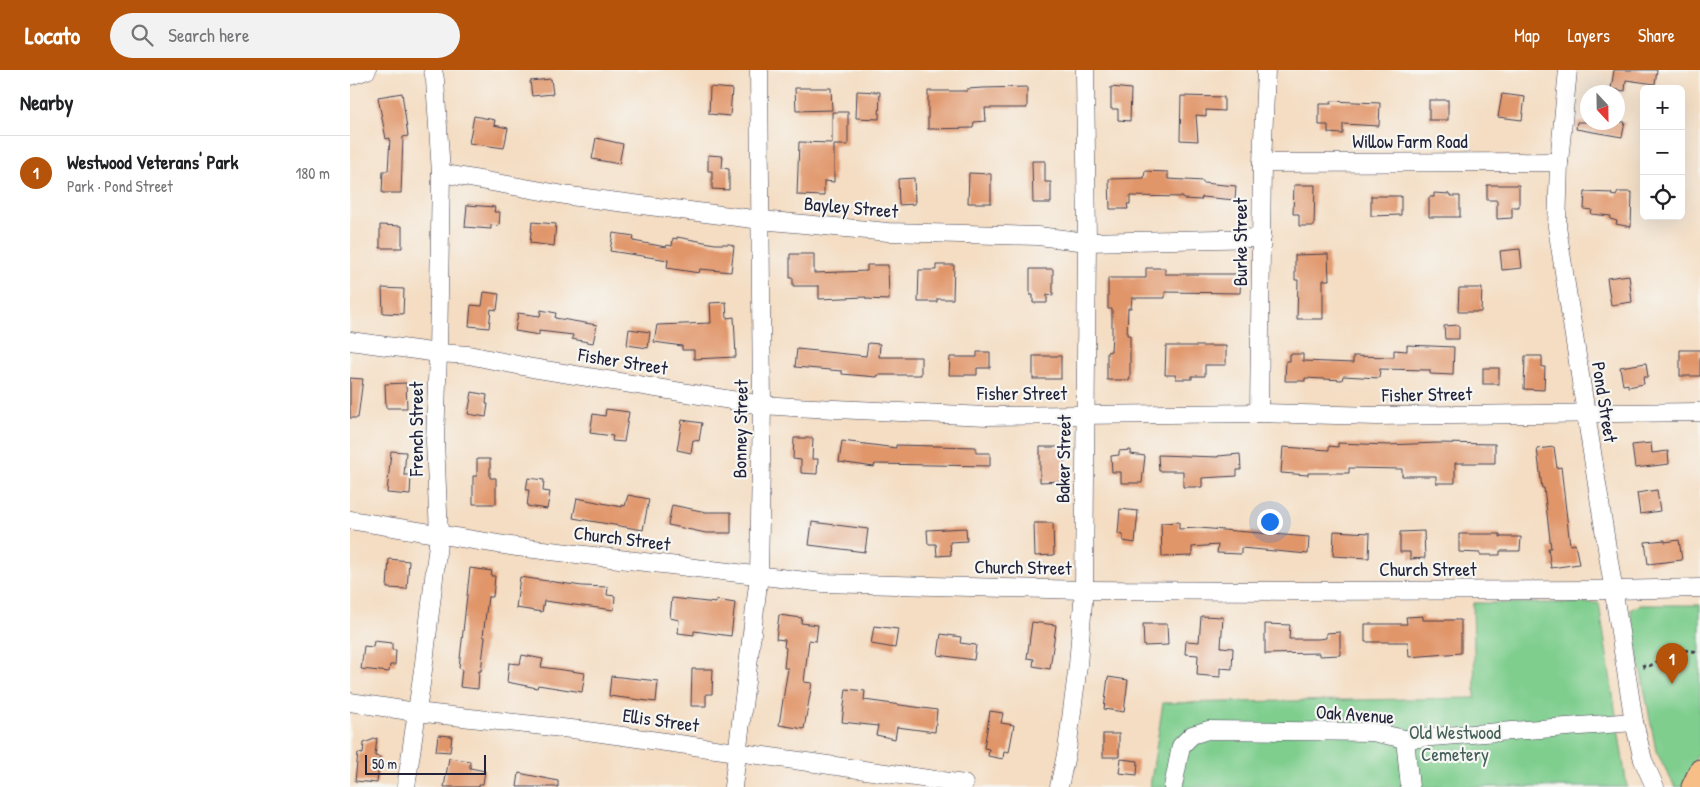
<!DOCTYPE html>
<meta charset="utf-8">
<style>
body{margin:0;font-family:"Patrick Hand",sans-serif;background:#f2f2f2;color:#202124}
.controls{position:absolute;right:15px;top:15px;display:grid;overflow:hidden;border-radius:8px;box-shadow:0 5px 20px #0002}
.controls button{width:45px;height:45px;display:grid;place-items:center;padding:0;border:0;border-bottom:1px solid #e0e0e0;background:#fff;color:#202124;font:25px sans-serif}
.compass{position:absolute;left:1230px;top:15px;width:45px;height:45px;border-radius:50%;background:#fff;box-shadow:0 5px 20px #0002;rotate:158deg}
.scale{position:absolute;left:15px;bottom:12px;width:121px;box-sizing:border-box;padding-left:5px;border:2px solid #22223b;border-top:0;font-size:14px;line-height:18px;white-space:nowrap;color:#22223b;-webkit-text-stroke:4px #f6f6f2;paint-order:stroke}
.you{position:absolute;left:919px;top:451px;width:18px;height:18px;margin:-12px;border:4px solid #fff;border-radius:50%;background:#1a73e8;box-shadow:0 0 0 8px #1a73e833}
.badge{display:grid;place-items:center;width:32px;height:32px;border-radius:50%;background:#b45309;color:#fff;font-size:16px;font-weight:700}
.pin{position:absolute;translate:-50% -41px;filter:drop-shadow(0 1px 2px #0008)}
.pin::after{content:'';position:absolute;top:26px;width:18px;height:15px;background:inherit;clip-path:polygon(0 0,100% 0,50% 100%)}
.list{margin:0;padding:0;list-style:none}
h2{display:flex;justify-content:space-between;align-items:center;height:65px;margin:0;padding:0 20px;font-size:21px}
h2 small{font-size:16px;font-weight:400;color:#757577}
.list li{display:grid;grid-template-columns:32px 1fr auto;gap:15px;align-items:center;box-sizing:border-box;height:75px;padding:0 20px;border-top:1px solid #e0e0e0}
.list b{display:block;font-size:19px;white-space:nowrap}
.list p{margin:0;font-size:16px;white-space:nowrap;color:#757577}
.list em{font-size:16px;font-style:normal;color:#757577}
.icon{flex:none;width:28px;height:28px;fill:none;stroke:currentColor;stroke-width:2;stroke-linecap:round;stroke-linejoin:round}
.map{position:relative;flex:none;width:1350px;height:717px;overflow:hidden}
header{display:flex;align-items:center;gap:30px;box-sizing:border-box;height:70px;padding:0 25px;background:#b45309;color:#fff}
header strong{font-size:24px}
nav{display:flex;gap:28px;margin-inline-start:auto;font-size:18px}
.search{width:350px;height:45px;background:#f2f2f2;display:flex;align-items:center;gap:12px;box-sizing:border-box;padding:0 18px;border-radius:28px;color:#757577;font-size:19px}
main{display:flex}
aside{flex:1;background:#fff}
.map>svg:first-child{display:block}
.green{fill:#7fce8e;stroke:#507864}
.building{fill:#e1966b}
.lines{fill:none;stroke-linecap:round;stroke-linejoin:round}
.minor-casing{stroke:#423e4f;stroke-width:19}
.major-casing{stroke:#423e4f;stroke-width:23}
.path{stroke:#423e4f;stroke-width:3;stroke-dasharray:4 4;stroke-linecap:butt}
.minor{stroke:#fff;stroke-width:18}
.major{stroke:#f7be88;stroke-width:21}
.labels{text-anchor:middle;stroke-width:4.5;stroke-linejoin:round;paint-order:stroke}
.street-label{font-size:19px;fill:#22223b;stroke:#f6f6f2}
.park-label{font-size:19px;fill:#435e58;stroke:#f6f6f2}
</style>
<header>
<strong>Locato</strong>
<div class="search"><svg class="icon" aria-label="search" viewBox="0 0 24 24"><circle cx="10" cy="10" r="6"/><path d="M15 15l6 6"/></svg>Search here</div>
<nav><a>Map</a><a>Layers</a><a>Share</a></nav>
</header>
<main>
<aside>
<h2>Nearby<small></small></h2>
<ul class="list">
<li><span class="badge">1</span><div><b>Westwood Veterans' Park</b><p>Park · Pond Street</p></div><em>180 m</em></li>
</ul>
</aside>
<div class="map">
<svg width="1350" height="717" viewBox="0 0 1350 717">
<rect width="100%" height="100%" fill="#f6f6f2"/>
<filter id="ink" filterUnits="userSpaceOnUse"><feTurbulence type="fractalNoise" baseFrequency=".02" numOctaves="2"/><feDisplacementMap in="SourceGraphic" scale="10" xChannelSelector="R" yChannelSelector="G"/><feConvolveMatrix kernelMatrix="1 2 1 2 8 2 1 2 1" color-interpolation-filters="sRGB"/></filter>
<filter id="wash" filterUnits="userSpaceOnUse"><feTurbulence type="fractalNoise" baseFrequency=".0096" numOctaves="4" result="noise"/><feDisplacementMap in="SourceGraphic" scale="20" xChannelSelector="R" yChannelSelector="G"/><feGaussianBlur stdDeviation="1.12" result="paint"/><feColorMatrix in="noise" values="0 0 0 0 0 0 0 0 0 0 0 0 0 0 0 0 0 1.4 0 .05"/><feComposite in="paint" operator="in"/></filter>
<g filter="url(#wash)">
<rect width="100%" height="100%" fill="#f4ddc2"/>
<g class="green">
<polygon points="1123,533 1249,533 1277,717 800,717 813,633 1125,628"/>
<polygon points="1290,535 1350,535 1350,679 1334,716 1325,717 1306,681 1281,549 1281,539"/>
</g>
<g id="blocks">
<g class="building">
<polygon points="1264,0 1307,0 1305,14 1276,10 1275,21 1261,19"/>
<polygon points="201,9 203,24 182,26 180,11"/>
<polygon points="360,17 382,19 380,46 359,44"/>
<polygon points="677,17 677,38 635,38 636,51 624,52 623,58 578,59 578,21 617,21 617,19 633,18"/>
<polygon points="761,17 781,19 780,51 768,50 768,39 761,39"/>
<polygon points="445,18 481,18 482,40 446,41"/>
<polygon points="507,21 530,22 529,49 506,48"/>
<polygon points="52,23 58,66 53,67 51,123 32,123 33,101 38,101 40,68 36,69 28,27"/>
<polygon points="1152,24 1175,27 1172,50 1148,47"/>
<polygon points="831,26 874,27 874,41 856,40 856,46 846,45 848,71 830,70"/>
<rect x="1079" y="30" width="19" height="20"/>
<polygon points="981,31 1030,33 1029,56 993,54 993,64 978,63 978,55 969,55 969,34 981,34"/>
<polygon points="482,42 498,42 498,75 484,75 484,112 474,111 474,126 447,125 449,72 482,73"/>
<polygon points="124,46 145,50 144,55 158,58 154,78 119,73"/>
<polygon points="1227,52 1275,52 1272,67 1226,59"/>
<polygon points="246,68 273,74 269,94 242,89"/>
<polygon points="358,85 373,86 372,98 379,99 379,120 362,119 362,101 358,101"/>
<polygon points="682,91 695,91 695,112 701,112 701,133 683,133"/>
<polygon points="795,101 818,102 818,109 853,111 853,113 886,116 885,130 852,127 851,130 833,129 833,127 780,126 780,134 777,134 778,139 760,139 759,109 794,108"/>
<polygon points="619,103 641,104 641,133 618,133"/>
<polygon points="564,108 565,134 549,135 548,109"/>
<polygon points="944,115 965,115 964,156 949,156 949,144 943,144"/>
<polygon points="1137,115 1169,115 1169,137 1162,137 1162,148 1147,149 1147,130 1137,130"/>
<polygon points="1235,122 1262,123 1261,125 1266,126 1268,122 1282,122 1281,157 1266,154 1267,151 1260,149 1261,146 1241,144 1242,140 1234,139"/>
<polygon points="1084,123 1100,124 1100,126 1110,126 1110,147 1079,147 1079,127 1084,127"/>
<polygon points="1021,126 1051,126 1051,145 1021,146"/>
<polygon points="117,135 145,137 144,142 150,142 149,156 141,155 141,159 115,157"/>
<polygon points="182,152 206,154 204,176 180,173"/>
<polygon points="30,155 52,156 52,178 30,178"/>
<polygon points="263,163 284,166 283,171 316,177 317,175 322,176 323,168 327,169 327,167 365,174 380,174 384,176 381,202 350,199 349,203 317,198 318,190 260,181"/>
<polygon points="1170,179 1172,198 1152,200 1150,181"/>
<polygon points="440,184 464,184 464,203 517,201 517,195 538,195 539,230 516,229 516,227 469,229 469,216 443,216 443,208 440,208"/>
<polygon points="978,184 979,210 973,210 973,249 947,249 948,210 945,210 945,185"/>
<polygon points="586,195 604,195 603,229 587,229 587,232 568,232 569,200 586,200"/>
<polygon points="796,198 815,198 815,204 891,204 890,223 815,222 815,228 782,228 781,238 778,238 777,265 780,265 780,310 757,310 757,282 761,281 762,265 762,239 758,239 758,208 796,208"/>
<polygon points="680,199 703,199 703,226 697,225 697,233 683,233 683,225 680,225"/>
<polygon points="1279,205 1282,232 1261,235 1257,208"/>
<polygon points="32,218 54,219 53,244 33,243"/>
<polygon points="1109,218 1132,218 1131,242 1108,242"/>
<polygon points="134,222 149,224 147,240 141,239 139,258 119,256 121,235 132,236"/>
<polygon points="376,232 377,248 384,247 386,287 344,289 344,280 332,280 332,276 304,272 307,255 361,253 360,233"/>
<polygon points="191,240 206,243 205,248 247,255 243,273 222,269 223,265 189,261 189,265 165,261 168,243 190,246"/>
<polygon points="1109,255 1109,269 1095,269 1094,256"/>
<polygon points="279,259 300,262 298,278 277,275"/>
<polygon points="518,273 530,274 529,287 571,287 571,305 528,305 527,307 492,304 492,301 445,297 447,279 516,286"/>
<polygon points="1057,275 1104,277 1103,305 1080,304 1080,300 1030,299 1029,308 993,306 992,310 955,308 955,311 935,311 936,291 940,291 940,284 953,284 953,291 1003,293 1003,286 1044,287 1044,280 1057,281"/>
<polygon points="816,276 876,276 876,295 855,295 855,306 842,306 842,309 826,309 826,305 815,305"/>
<rect x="1330" y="280" width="20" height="26"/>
<polygon points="627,282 640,282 640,298 627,298 627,305 599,305 600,287 627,287"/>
<rect x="683" y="286" width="28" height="23"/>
<polygon points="1175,286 1192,286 1192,297 1195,297 1194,320 1174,319"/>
<polygon points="1296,293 1298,307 1293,307 1294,314 1278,317 1278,314 1273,315 1270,297"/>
<rect x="1133" y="298" width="16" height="16"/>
<polygon points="0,308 13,309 8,348 0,348"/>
<polygon points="56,313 57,338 36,338 35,314"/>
<polygon points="122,322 137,325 136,334 138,334 136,347 118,344"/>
<polygon points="256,339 279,342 274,372 262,371 263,366 240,363 243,344 255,346"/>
<polygon points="332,350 352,353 349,371 343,370 341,383 327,380"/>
<polygon points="444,368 463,368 462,389 468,389 467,404 451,403 451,390 443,389"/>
<polygon points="492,371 546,378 546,375 626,377 626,383 640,383 640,396 525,394 524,397 489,392"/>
<polygon points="988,373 1037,375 1087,373 1145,374 1145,393 1105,393 1105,413 1086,413 1086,406 1052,406 1052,399 999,398 999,403 958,403 958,405 931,403 933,377 979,380 979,376 988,377"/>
<polygon points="1301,373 1302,383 1318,381 1319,394 1285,398 1282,375"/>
<polygon points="690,377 714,377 714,411 690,412"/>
<polygon points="1204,377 1207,398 1211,397 1220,475 1225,474 1229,494 1201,498 1198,478 1201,478 1194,418 1192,418 1187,379"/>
<polygon points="781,380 781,384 795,386 792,413 771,413 771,402 762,402 761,386 769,385 769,381"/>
<polygon points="41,381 56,382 54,405 61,405 60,425 37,423"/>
<polygon points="890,384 891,400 887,400 887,406 852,408 852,417 833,417 833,401 809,401 808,385 868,387 868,386"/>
<polygon points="127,389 140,389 140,408 146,408 146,434 123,434 123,406 127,406"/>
<polygon points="178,408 194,410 193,421 200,422 197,439 177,436 179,420 176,420"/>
<polygon points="1307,420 1310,441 1290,444 1287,423"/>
<polygon points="278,425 299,429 293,460 223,448 227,428 272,437 272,435 275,436"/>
<polygon points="322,435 356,442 381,442 381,463 356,463 318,455"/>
<polygon points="770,439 788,441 785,473 773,471 773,465 768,464"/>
<polygon points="462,452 518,459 515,482 459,475"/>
<polygon points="829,452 829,459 849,458 959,467 958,484 891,478 891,484 867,483 868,475 842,477 842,486 812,487 811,453"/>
<polygon points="684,453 703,453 704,485 685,486"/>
<polygon points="616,458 617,471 600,472 601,485 587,486 586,474 578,474 577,460"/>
<polygon points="984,461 1020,463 1019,488 983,486"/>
<polygon points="1074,461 1075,488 1060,489 1060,482 1050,482 1050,462"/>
<polygon points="1109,464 1150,464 1150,467 1171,467 1170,481 1150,481 1150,485 1130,485 1130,483 1109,482"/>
<polygon points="1315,470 1315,472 1329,470 1332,490 1298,494 1295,472"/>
<polygon points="39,489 59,491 57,519 37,518"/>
<polygon points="120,498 142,501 141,506 145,506 143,527 138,527 133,566 135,567 131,601 129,601 128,619 110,617 112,599 109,598"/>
<polygon points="170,507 232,516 258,517 257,525 265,526 264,540 194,531 192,542 166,538"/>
<polygon points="322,528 366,533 366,530 385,533 381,566 344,561 344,565 328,563 329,550 320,548"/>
<polygon points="429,545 452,548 451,553 468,555 466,571 459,570 454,612 462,613 454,659 429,655 438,598 434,598 436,578 434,577 435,570 426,569"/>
<polygon points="851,546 873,547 871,577 883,578 882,599 870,598 870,607 847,605 848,585 835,584 836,571 849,572"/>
<polygon points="1073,546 1073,550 1111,550 1111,583 1059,587 1058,572 1015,572 1015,554 1057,554 1056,547"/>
<polygon points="682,552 706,555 700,599 683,596 684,589 677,588"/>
<polygon points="793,554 817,554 818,575 794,576"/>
<polygon points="915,554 940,555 939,569 968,569 976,568 976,563 990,562 990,585 969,586 969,583 915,584"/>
<polygon points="524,556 548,559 545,578 521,574"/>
<polygon points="591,564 611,567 610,573 626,575 624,590 588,585"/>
<polygon points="24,571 42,573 42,580 46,580 45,595 40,595 39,602 11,599 14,576 23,577"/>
<polygon points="172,585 193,589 191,597 235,603 232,622 188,615 187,618 157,612 159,593 170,594"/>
<polygon points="342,599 363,599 362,624 356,624 356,636 341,636"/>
<polygon points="261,606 308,611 306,632 259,626"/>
<polygon points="758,607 778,610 774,642 754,639"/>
<polygon points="496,619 515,621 514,630 587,640 585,662 547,657 545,669 526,665 528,656 492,652"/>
<polygon points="640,641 653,643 651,653 664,655 659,682 654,681 653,689 638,686 639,679 634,678"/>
<rect x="753" y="664" width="16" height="23"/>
<polygon points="88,665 102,666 100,682 86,681"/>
<polygon points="27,668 25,686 30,687 27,713 5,711 8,683 13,684 14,673"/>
<polygon points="99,688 120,691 120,698 135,701 133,714 129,714 129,717 94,717"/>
<polygon points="771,689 788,691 787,705 769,703"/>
<polygon points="169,703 208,711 208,717 167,717"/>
</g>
</g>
</g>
<g filter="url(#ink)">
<use href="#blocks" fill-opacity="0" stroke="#423e4f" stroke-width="1"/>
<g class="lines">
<g class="minor-casing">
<g id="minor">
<polyline points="1218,0 1209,92 1207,157 1284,652 1293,690 1305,717"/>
<polyline points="0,6 17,0"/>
<polyline points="912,93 1209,92"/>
<polyline points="91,103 220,126 411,150 538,162 688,166 737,172 912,168"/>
<polyline points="0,271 88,283 119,285 182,298 412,335 443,337 636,346 909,343 1027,346 1350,342"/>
<polyline points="909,343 912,93 916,0"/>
<polyline points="0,450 167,477 473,513 734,520 945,521 1263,520 1350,518"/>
<polyline points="0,632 66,642 230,660 614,714"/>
<polyline points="1055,669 1060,717"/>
<polyline points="56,717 74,593 89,465 85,371 88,283 91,103 85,10 83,0"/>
<polyline points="383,717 409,506 412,335 409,0"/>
<polyline points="709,717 717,680 728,595 734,520 737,172 735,0"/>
<polyline points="823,717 831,676 842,665 858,660 1022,662 1055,669 1284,652"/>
</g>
</g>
<g class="major-casing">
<polyline id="major" points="1342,717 1350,700"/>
</g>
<path class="path" d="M1293 594 1294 597C1305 595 1306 592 1314 585 1324 577 1339 581 1350 582"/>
<use href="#minor" class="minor"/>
<use href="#major" class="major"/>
</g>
</g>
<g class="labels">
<g class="street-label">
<text x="1060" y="78">Willow Farm Road</text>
<text transform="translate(501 137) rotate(5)" y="7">Bayley Street</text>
<text transform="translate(890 172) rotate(-90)" y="7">Burke Street</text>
<text transform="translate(273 291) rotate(9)" y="7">Fisher Street</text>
<text x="672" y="330">Fisher Street</text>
<text transform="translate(1077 324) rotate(-1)" y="7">Fisher Street</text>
<text transform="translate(1255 332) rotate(81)" y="7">Pond Street</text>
<text transform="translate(66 359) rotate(-90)" y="7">French Street</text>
<text transform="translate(390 359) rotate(-89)" y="7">Bonney Street</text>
<text transform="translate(713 389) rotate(-89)" y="7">Baker Street</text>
<text transform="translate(272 468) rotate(7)" y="7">Church Street</text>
<text transform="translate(673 497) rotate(1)" y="7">Church Street</text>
<text x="1078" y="506">Church Street</text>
<text transform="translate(1005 644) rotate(4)" y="7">Oak Avenue</text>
<text transform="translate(311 650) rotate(8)" y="7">Ellis Street</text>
</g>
<g class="park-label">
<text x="1105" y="669">Old Westwood<tspan x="1105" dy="22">Cemetery</tspan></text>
</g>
</g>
</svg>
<div class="controls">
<button>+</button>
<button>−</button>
<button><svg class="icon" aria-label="locate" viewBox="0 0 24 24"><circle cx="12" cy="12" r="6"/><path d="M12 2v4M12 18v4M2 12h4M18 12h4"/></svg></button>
</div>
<svg class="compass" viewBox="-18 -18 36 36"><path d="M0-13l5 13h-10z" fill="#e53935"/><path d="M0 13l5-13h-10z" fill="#757577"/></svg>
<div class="scale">50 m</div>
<div class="you"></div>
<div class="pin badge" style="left:1322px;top:614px">1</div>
</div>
</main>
